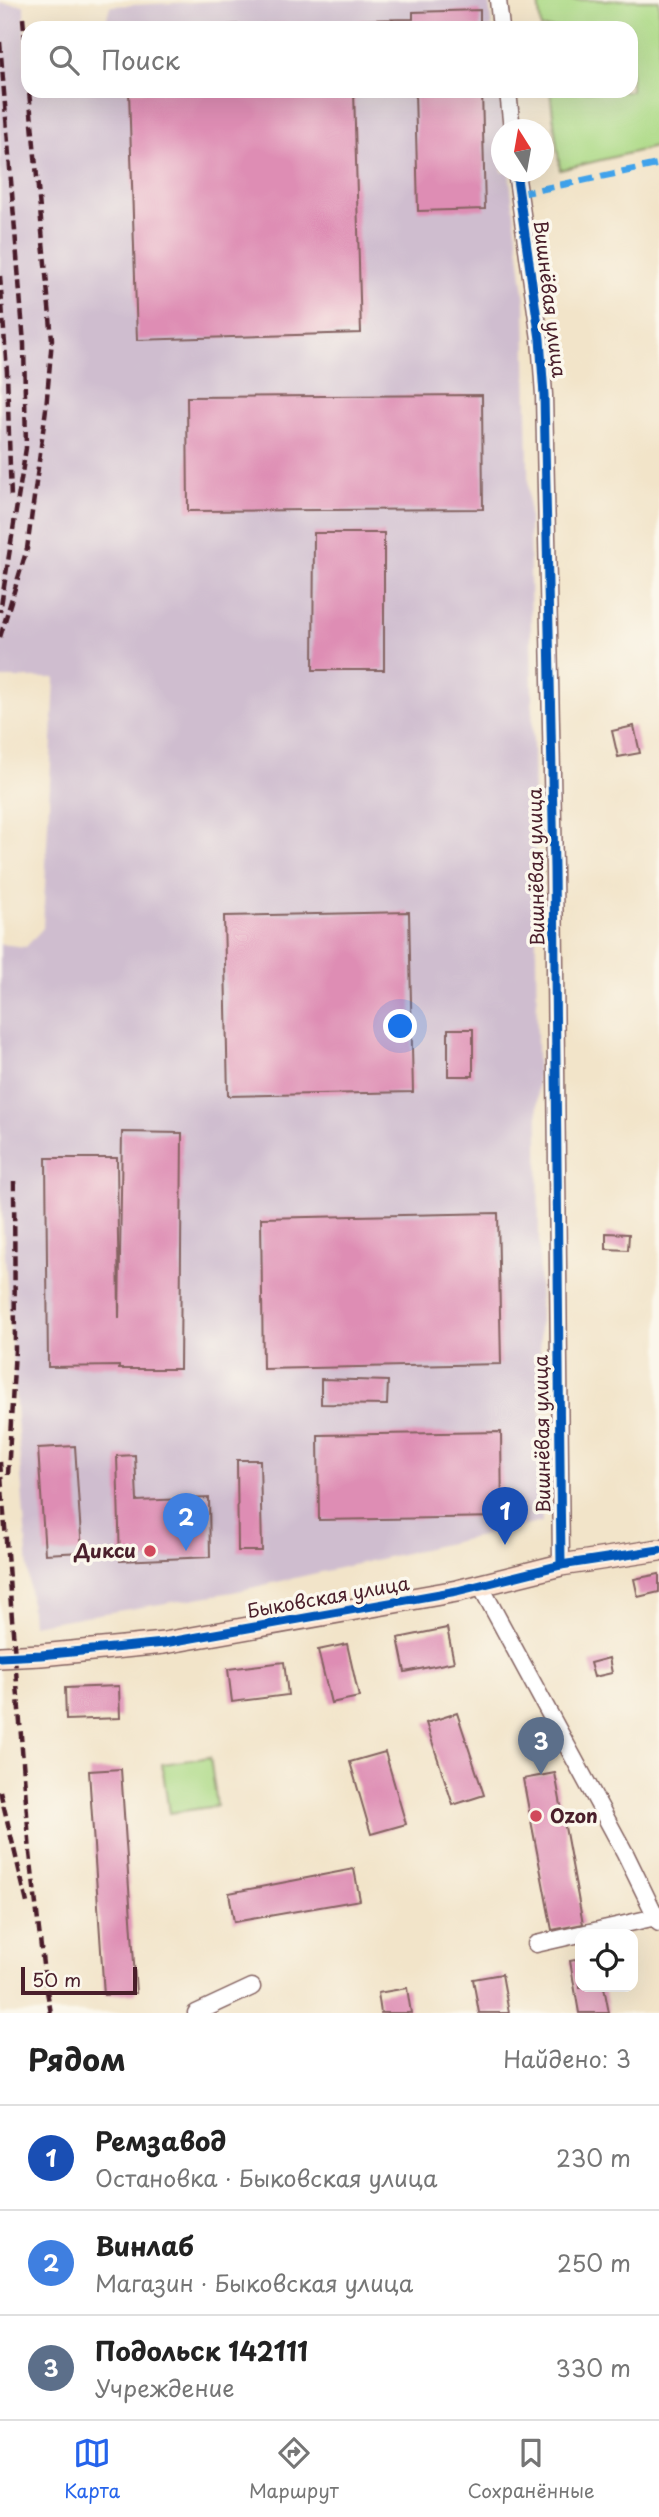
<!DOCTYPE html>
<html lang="ru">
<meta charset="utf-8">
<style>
body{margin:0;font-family:"Playpen Sans",sans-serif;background:#f6f6f6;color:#222}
.controls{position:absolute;right:21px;bottom:21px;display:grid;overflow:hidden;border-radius:14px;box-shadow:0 7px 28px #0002}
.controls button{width:63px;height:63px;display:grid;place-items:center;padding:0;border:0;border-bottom:2px solid #e0e0e0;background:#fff;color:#222;font:35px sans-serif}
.compass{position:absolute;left:491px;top:119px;width:63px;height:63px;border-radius:50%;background:#fff;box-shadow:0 7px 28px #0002;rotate:349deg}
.scale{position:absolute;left:21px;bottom:18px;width:116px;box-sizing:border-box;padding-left:7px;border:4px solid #4a1f2b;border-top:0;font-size:19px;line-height:24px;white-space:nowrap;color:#4a1f2b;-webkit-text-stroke:5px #fbf7ec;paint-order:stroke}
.you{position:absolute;left:401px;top:1027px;width:24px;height:24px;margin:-18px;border:5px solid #fff;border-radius:50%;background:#1a73e8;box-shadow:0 0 0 10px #1a73e833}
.badge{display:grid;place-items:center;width:46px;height:46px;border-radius:50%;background:#2563eb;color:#fff;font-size:23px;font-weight:700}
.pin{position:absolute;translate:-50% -58px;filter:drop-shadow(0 2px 4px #0008)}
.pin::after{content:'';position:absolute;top:37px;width:24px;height:21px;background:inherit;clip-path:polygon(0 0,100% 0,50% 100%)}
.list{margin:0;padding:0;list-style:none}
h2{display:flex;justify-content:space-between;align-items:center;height:91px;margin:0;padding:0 28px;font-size:30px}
h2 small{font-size:23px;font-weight:400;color:#767676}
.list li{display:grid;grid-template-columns:46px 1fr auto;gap:21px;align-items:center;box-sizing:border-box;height:105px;padding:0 28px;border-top:2px solid #e0e0e0}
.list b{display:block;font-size:26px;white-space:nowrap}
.list p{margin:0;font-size:23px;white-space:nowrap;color:#767676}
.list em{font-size:23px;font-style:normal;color:#767676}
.icon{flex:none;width:38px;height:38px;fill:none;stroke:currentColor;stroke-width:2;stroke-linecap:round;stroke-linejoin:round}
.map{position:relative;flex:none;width:659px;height:2013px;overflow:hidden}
.search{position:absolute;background:#fff;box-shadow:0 7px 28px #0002;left:21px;right:21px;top:21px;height:77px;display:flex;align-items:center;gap:18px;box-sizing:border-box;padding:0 24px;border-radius:21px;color:#767676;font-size:26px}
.sheet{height:406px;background:#fff}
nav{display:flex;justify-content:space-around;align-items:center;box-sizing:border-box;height:98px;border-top:2px solid #e0e0e0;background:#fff;font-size:19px;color:#767676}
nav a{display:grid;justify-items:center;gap:4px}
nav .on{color:#2563eb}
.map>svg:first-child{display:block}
.industrial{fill:#cfbdcf}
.green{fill:#adda87;stroke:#7c7c59;stroke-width:2}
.building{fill:#de8db4}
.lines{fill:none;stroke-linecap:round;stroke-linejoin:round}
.street-casing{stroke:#856462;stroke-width:19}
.secondary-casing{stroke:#856462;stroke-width:24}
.street{stroke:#fff;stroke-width:16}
.secondary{stroke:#fde4d1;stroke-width:21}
.rail{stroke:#4a1f2b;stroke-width:4.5;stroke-dasharray:10 5;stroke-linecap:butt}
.quiet{stroke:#40a2eb;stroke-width:7;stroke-dasharray:14 7;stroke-linecap:butt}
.cycleway-casing{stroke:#fbf7ec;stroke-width:13}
.cycleway{stroke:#0057b8;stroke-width:9}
.poi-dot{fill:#d1495b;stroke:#fbf7ec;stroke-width:2.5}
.labels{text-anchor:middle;stroke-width:7;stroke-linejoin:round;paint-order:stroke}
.street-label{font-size:19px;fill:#4a1f2b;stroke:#fbf7ec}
.poi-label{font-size:19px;font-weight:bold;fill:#4a1f2b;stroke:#fbf7ec;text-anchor:end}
</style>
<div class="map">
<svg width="659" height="2013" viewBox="0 0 659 2013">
<rect width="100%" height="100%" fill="#fbf7ec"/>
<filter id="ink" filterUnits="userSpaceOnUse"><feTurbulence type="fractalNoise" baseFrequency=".0143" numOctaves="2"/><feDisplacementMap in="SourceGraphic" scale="14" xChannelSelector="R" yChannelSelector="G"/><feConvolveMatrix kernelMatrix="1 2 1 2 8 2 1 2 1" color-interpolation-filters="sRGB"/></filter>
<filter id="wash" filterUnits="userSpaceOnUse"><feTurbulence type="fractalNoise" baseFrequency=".00686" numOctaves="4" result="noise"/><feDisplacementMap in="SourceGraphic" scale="28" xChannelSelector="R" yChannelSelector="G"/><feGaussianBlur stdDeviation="1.57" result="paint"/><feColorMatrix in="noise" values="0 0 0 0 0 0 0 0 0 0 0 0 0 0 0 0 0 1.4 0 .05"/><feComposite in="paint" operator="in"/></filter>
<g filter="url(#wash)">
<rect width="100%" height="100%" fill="#f2e4c9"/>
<g class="industrial">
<polygon points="241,0 489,0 492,28 104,28 110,6"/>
<polygon points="0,3 24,5 25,78 28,78 28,91 500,91 504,129 502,130 502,172 509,172 525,301 535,849 542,1522 233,1592 32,1625 0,1187 0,944 26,947 43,928 55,678 0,678"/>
</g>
<g class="green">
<polygon points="538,0 659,0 659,146 560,170 550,91 631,91 631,28 541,28"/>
<polygon points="210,1757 217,1806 169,1813 162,1764"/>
</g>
<g id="blocks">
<g class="building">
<polygon points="480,10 480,28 358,28 358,20 413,19 413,12"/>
<polygon points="352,21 352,28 196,28 196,26"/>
<polygon points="129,91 354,91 361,333 137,340"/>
<polygon points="415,91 482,91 485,209 418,211"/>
<polygon points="482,395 483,509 188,511 187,397"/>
<polygon points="314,533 384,533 384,670 313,670"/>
<polygon points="634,726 640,753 618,757 612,731"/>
<polygon points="409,912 413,1092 228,1096 224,916"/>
<rect x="448" y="1029" width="25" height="47"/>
<polygon points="122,1132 182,1133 180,1369 119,1369 119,1366 48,1367 46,1158 117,1158 119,1319"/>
<polygon points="498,1213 501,1364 263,1369 261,1218"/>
<polygon points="606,1233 629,1234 628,1250 606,1249"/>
<polygon points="321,1379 388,1381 387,1405 321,1404"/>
<polygon points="501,1432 502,1517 319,1520 318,1435"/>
<polygon points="75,1446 82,1552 45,1554 38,1448"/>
<polygon points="135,1455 137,1501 209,1498 210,1557 120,1561 117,1456"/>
<polygon points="237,1460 260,1460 262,1551 238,1551"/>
<polygon points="659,1574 659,1592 638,1597 634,1579"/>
<polygon points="447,1628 454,1662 405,1672 398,1638"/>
<polygon points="347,1644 359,1697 331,1703 318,1650"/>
<polygon points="609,1658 612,1673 594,1677 590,1663"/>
<polygon points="284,1662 288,1695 232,1702 228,1669"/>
<polygon points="119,1686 120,1718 66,1720 65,1688"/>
<polygon points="457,1713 484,1795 453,1805 426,1723"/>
<polygon points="385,1752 406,1824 371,1834 350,1762"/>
<polygon points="121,1769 136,1993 104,1995 89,1771"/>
<polygon points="555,1773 583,1924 552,1930 523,1779"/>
<polygon points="354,1869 360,1900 234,1922 229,1893"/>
<polygon points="580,1959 580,1987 604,1987 609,2013 579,2013 570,1961"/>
<polygon points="502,1974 509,2013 479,2013 473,1979"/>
<polygon points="407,1988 411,2013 381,2013 378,1993"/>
</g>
</g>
</g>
<g filter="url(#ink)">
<use href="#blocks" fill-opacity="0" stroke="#856462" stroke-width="2"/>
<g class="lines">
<g class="street-casing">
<g id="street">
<polyline points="498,0 501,28"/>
<polyline points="508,91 512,130"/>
<polyline points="516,172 540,339 544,395 554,868 561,1565"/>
<polyline points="480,1585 625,1853 659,1923"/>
<polyline points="581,1934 656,1917"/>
<polyline points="536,1944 580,1934"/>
<polyline points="196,2013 252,1987"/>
</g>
</g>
<g class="secondary-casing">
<polyline id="secondary" points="0,1657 41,1655 164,1643 457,1591 561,1565 659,1550"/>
</g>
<use href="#street" class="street"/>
<use href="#secondary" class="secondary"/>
<g class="rail">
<polyline points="23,18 28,76"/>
<polyline points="0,42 24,344 26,448 0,612"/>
<polyline points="0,276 7,372 11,500"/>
<polyline points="0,637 27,549 46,409 52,339 29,91"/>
<polyline points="0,1462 30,1853 45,1982"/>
<polyline points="8,1475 15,1349 14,1181"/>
<polyline points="0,1791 28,1907"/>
<polyline points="44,1975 51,2013"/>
</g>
<polyline class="quiet" points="519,194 659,164"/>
<g class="cycleway-casing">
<g id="cycleway">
<polyline points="516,172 540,339 544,395 554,868 561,1565"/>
<polyline points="0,1657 41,1655 164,1643 457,1591 561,1565 659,1550"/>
</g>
</g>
<use href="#cycleway" class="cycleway"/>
</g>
</g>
<g class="poi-dot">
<circle cx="150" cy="1551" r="7"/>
<circle cx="536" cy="1816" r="7"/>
</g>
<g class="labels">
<g class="street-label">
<text transform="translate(550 299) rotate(83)" y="7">Вишнёвая улица</text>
<text transform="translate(536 867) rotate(-91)" y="7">Вишнёвая улица</text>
<text transform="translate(542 1434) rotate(-91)" y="7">Вишнёвая улица</text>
<text transform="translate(328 1597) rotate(-10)" y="7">Быковская улица</text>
</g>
<g class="poi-label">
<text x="136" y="1558">Дикси</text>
<text x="550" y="1823" text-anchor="start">Ozon</text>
</g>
</g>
</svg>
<div class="controls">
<button><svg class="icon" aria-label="locate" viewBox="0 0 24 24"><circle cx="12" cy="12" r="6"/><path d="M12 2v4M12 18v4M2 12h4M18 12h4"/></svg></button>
</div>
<svg class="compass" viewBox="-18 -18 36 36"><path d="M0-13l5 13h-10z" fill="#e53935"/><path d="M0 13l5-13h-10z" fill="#767676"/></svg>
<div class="scale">50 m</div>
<div class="you"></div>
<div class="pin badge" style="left:505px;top:1545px;background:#1a4fb4">1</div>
<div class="pin badge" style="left:186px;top:1551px;background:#3f7fe0">2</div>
<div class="pin badge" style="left:541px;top:1775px;background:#5c6f8a">3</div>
<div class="search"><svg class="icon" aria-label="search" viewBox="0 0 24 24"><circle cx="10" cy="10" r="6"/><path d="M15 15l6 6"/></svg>Поиск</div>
</div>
<section class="sheet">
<h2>Рядом<small>Найдено: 3</small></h2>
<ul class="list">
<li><span class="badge" style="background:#1a4fb4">1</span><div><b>Ремзавод</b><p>Остановка · Быковская улица</p></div><em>230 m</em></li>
<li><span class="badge" style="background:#3f7fe0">2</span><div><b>Винлаб</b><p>Магазин · Быковская улица</p></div><em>250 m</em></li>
<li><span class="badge" style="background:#5c6f8a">3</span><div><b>Подольск 142111</b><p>Учреждение</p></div><em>330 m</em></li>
</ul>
</section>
<nav>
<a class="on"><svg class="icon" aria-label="map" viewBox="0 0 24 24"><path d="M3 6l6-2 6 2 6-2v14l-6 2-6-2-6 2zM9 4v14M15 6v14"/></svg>Карта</a>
<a><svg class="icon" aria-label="directions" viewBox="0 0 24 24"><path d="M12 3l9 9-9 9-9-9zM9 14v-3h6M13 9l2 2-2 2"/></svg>Маршрут</a>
<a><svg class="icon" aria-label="saved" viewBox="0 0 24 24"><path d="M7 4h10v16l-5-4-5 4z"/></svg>Сохранённые</a>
</nav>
